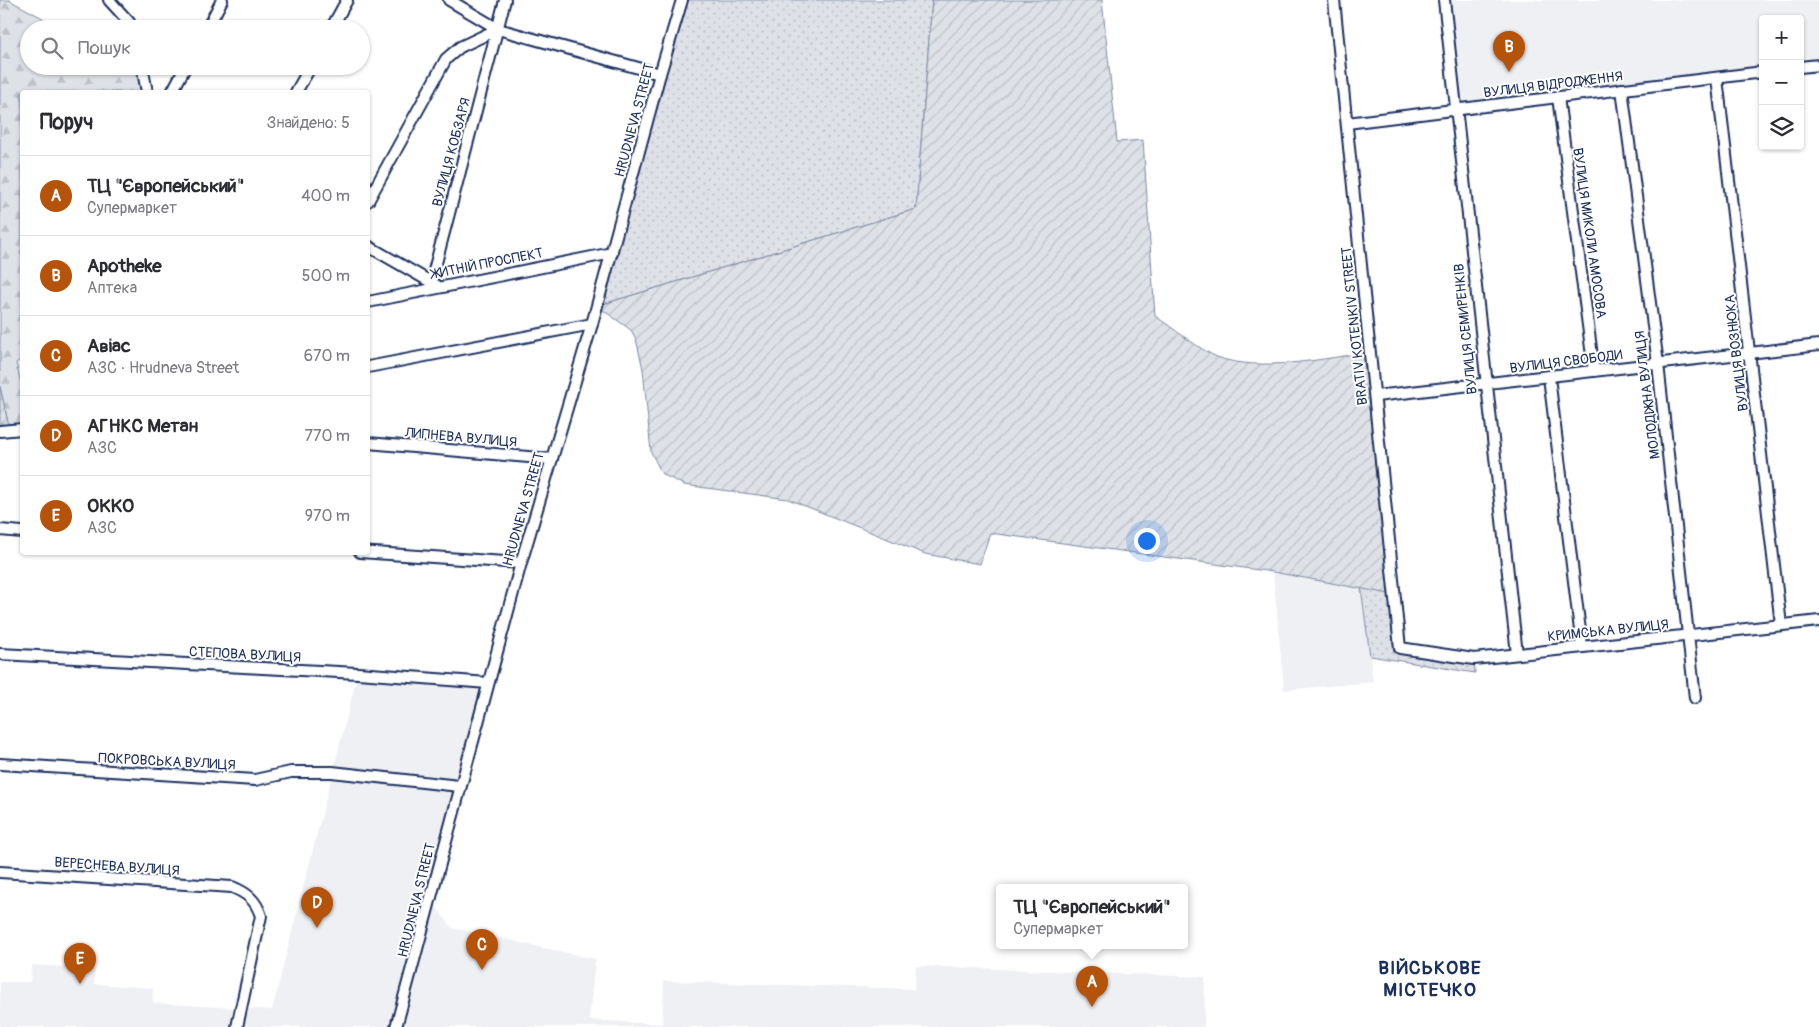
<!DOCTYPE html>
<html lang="uk">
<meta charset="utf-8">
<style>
body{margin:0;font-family:Pangolin,sans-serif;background:#f7f7f7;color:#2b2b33}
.controls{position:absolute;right:15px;top:15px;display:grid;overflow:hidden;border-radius:5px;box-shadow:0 1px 4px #0004}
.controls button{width:45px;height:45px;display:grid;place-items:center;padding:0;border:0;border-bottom:1px solid #e1e1e2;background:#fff;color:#2b2b33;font:25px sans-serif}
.you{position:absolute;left:1146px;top:540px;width:18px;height:18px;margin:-12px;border:4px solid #fff;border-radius:50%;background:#1a73e8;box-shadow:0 0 0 8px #1a73e833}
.badge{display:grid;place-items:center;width:32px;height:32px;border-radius:50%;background:#b45309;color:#fff;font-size:16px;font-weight:700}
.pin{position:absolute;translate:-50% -41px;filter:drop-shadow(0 1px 2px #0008)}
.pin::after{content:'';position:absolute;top:26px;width:18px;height:15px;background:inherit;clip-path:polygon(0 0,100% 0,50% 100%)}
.popup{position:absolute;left:996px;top:884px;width:192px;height:65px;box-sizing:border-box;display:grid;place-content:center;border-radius:5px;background:#fff;filter:drop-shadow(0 1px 4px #0005);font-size:16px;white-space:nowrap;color:#7c7c81}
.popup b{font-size:19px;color:#2b2b33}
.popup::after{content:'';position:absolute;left:50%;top:100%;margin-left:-10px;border:10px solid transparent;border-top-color:#fff}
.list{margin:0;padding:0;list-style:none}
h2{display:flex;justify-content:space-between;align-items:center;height:65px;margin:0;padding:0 20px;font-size:21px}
h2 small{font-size:16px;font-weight:400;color:#7c7c81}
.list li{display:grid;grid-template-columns:32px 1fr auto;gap:15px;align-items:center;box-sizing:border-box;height:80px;padding:0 20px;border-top:1px solid #e1e1e2}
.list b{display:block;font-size:19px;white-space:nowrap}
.list p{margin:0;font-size:16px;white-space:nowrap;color:#7c7c81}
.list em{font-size:16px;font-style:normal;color:#7c7c81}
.icon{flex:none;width:28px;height:28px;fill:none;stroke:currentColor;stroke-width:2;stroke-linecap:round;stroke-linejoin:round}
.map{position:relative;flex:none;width:1819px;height:1027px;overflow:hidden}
.search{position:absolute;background:#fff;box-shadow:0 1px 4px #0004;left:20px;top:20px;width:350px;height:55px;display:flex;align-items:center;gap:12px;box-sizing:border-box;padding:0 18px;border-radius:28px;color:#7c7c81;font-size:19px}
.panel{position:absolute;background:#fff;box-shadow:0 1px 4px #0004;left:20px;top:90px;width:350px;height:465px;border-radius:5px}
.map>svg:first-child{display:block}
.built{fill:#eff0f4}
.grass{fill:url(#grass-dots);stroke:#7c88a2}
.forest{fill:url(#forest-firs);stroke:#7c88a2}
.garden{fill:url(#garden-furrows);stroke:#7c88a2}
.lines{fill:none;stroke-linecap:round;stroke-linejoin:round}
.minor-casing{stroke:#1b2f5e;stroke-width:14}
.minor{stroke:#fff;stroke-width:10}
.labels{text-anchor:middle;stroke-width:4;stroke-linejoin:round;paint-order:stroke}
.street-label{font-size:14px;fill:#1b2f5e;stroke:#fff}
.district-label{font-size:19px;font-weight:bold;letter-spacing:1px;fill:#1b2f5e;stroke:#fff}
</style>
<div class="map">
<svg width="1819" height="1027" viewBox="0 0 1819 1027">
<defs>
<pattern id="grass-dots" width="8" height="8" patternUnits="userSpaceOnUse" patternTransform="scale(1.25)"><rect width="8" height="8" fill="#dee1e7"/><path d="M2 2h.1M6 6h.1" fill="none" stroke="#bec1c9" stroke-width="1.8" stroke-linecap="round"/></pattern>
<pattern id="forest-firs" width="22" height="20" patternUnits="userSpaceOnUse" patternTransform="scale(1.25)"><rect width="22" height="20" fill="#dee1e7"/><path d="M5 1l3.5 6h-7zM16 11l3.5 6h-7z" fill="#bec1c9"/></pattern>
<pattern id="garden-furrows" width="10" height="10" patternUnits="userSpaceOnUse" patternTransform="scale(1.25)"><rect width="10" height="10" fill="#dee1e7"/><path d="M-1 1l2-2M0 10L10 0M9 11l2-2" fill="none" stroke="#bec1c9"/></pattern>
</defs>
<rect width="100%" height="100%" fill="#fff"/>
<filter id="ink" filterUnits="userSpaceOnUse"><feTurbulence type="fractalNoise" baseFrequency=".02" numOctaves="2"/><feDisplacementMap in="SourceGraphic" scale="10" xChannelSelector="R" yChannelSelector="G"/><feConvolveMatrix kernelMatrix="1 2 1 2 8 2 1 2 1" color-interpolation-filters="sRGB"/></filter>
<g filter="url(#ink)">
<g class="built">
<polygon points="1444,0 1819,0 1819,65 1800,67 1800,19 1763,19 1763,72 1456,110"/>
<polygon points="1273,572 1361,587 1373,682 1284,690"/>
<polygon points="358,673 488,683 431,900 452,928 595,959 589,1020 662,1024 664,981 914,989 916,966 1205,977 1204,1027 0,1027 0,982 30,982 32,965 95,969 94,984 153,988 153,1003 272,1010"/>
</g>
<g class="grass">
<polygon points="682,0 932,0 916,209 597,306"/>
<polygon points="1361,587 1395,595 1400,648 1474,659 1475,673 1370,656"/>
</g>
<polygon class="forest" points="0,0 9,0 63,29 29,29 29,66 138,66 147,92 22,92 22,249 20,252 22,255 22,359 16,363 22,387 22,429 10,431 0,387"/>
<g class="garden">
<path d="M932 0H1102L1117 142 1143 140 1155 316C1172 327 1200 350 1217 357 1259 373 1326 358 1370 352L1395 595 1273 572 990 533 980 564 925 554 788 499 684 485 662 474 651 452 643 369 636 339 631 330 597 306 916 209Z"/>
<polygon points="0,387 10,431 0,431"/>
</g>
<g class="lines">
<g class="minor-casing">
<g id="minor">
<polyline points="109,0 129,22 132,29"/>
<polyline points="449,0 498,29 660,74"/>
<polyline points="1334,0 1400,648 1474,659 1819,621"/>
<polyline points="1444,0 1517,654"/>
<polyline points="207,29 222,0"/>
<polyline points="331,29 347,0"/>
<polyline points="142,66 147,92"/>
<polyline points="1800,67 1819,65"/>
<polyline points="1717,78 1781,625"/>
<polyline points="1622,89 1658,364 1695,698"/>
<polyline points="172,92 186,66"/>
<polyline points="296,92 311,66"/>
<polyline points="1558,97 1594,371"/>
<polyline points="1347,123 1763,72"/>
<polyline points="368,201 446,59 460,47 498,29"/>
<polyline points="368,246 436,285"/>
<polyline points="431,282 505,0"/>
<polyline points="368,302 612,253"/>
<polyline points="368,367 592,324"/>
<polyline points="1549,377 1582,647"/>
<polyline points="1376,396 1819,345"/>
<polyline points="0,431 22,429"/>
<polyline points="368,443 552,459"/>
<polyline points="0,530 22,532"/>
<polyline points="360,552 521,563"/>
<polyline points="0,654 358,673 488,683"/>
<polyline points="0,764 255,780 291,772 332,772 459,786"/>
<path d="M0 872 232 887C247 893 256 900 261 916L237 1027"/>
<polyline points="396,1027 521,563 592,324 660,74 682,0"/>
</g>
</g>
<use href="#minor" class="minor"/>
</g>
</g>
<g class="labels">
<g class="street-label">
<text transform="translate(1553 84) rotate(-7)" y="5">ВУЛИЦЯ ВІДРОДЖЕННЯ</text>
<text transform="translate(634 120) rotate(-75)" y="5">HRUDNEVA STREET</text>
<text transform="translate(451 152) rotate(-75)" y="5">ВУЛИЦЯ КОБЗАРЯ</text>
<text transform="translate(1590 233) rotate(82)" y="5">ВУЛИЦЯ МИКОЛИ АМОСОВА</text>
<text transform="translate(487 263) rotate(-11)" y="5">ЖИТНІЙ ПРОСПЕКТ</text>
<text transform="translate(1354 326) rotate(-96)" y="5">BRATIV KOTENKIV STREET</text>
<text transform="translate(1465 329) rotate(-96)" y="5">ВУЛИЦЯ СЕМИРЕНКІВ</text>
<text transform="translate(1736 353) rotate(-97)" y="5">ВУЛИЦЯ ВОЗНЮКА</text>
<text transform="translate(1566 361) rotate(-7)" y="5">ВУЛИЦЯ СВОБОДИ</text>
<text transform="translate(1647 395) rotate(-97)" y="5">МОЛОДІЖНА ВУЛИЦЯ</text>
<text transform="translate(461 437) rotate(5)" y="5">ЛИПНЕВА ВУЛИЦЯ</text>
<text transform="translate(523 509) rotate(-74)" y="5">HRUDNEVA STREET</text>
<text transform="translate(1608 630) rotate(-6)" y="5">КРИМСЬКА ВУЛИЦЯ</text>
<text transform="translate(245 654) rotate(3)" y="5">СТЕПОВА ВУЛИЦЯ</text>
<text transform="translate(167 761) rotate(3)" y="5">ПОКРОВСЬКА ВУЛИЦЯ</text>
<text transform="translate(117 866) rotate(4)" y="5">ВЕРЕСНЕВА ВУЛИЦЯ</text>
<text transform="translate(416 900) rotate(-76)" y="5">HRUDNEVA STREET</text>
</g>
<g class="district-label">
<text x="1430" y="974">ВІЙСЬКОВЕ<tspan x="1430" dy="22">МІСТЕЧКО</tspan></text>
</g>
</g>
</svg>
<div class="controls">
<button>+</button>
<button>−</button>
<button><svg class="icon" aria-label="layers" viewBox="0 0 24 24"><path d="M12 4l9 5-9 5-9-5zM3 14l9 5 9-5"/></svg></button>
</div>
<div class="you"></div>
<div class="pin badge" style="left:1092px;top:1007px">A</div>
<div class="popup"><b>ТЦ &quot;Європейський&quot;</b>Супермаркет</div>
<div class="pin badge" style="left:1509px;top:72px">B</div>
<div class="pin badge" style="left:482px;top:970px">C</div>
<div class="pin badge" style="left:317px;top:928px">D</div>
<div class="pin badge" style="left:80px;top:984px">E</div>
<div class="search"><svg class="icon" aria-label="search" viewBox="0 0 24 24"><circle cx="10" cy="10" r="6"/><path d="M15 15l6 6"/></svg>Пошук</div>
<section class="panel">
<h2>Поруч<small>Знайдено: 5</small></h2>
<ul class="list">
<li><span class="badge">A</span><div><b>ТЦ &quot;Європейський&quot;</b><p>Супермаркет</p></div><em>400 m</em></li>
<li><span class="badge">B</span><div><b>Apotheke</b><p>Аптека</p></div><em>500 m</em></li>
<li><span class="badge">C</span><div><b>Авіас</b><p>АЗС · Hrudneva Street</p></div><em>670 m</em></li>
<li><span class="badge">D</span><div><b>АГНКС Метан</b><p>АЗС</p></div><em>770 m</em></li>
<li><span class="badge">E</span><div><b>OKKO</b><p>АЗС</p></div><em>970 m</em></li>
</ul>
</section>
</div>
